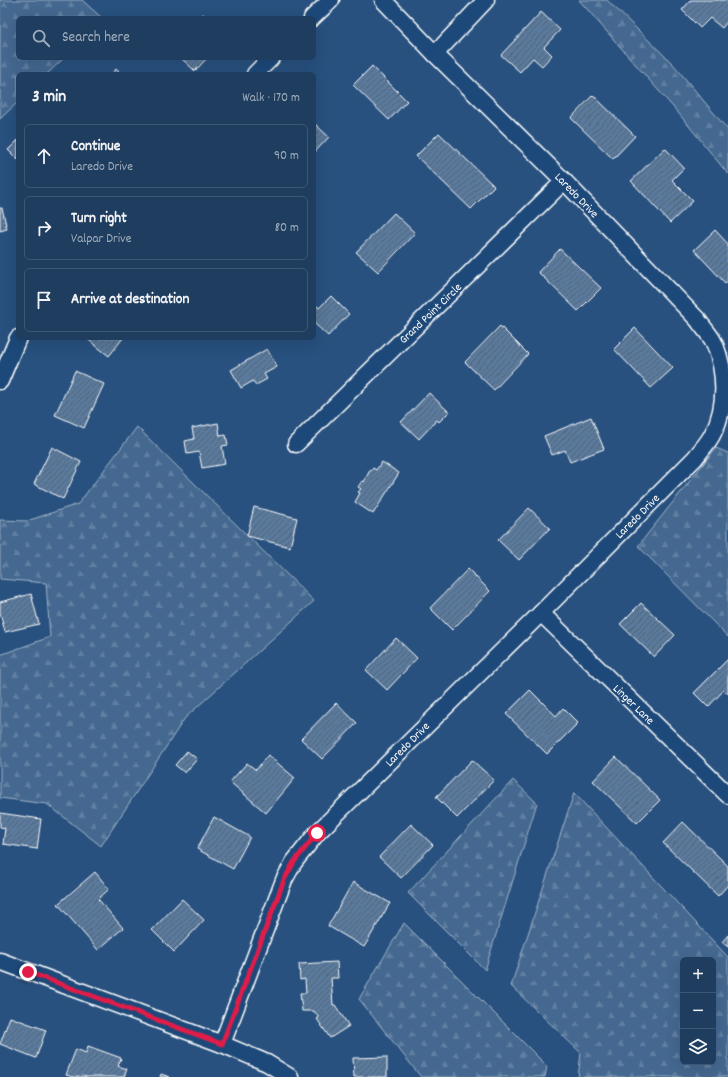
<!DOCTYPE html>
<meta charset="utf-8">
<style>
body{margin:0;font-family:Dekko,sans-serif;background:#2b4868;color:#f1f3f6}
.controls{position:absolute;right:12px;bottom:12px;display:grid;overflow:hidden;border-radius:6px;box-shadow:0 4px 16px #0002}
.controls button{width:36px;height:36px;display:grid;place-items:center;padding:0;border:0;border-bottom:1px solid #3c5674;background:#1e3d5f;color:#f1f3f6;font:20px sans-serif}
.stop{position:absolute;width:12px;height:12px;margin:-9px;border:3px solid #e11d48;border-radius:50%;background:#fff}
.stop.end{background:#e11d48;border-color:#fff;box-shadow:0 1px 4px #0008}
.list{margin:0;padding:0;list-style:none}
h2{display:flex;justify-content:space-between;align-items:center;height:52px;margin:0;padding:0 16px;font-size:17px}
h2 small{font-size:13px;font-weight:400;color:#a1aebd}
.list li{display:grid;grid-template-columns:26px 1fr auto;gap:12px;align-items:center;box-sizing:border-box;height:64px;margin:0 8px 8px;padding:0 8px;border:1px solid #3c5674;border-radius:6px}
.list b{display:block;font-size:15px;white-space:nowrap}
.list p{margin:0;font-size:13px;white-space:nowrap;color:#a1aebd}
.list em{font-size:13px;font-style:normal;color:#a1aebd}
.icon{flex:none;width:22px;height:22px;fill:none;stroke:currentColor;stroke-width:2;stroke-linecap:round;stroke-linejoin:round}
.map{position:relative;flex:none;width:728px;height:1077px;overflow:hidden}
.search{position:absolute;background:#1e3d5f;box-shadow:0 4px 16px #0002;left:16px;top:16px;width:300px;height:44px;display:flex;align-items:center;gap:10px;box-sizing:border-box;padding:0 14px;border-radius:6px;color:#a1aebd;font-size:15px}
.panel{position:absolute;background:#1e3d5f;box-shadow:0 4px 16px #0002;left:16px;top:72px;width:300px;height:268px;border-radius:6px}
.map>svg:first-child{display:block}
.forest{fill:url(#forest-firs);stroke:#a2b4c8;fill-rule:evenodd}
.building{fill:url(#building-hatch);stroke:#fff}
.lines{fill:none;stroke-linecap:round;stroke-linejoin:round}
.minor-casing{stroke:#fff;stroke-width:19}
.minor{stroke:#1f4a7a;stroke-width:16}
.route{stroke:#e11d48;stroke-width:5}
.labels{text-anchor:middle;stroke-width:4;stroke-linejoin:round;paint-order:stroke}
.street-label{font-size:12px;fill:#fff;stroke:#1f4a7a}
</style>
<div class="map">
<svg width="728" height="1077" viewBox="0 0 728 1077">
<defs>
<pattern id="forest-firs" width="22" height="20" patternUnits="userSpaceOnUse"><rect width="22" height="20" fill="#446890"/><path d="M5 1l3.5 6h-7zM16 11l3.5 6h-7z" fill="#607fa1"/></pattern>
<pattern id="building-hatch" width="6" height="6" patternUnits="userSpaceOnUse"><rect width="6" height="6" fill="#5a7a9d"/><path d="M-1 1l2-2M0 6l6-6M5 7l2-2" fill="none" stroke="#536374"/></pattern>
</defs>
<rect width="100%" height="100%" fill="#28517f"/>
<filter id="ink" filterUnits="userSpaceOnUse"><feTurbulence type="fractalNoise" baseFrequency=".025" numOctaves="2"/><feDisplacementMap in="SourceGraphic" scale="8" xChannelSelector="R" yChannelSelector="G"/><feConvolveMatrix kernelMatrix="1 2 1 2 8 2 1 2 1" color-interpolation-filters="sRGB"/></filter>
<g filter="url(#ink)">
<g class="forest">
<polygon points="0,0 82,0 102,18 18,18 18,58 64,58 47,74 18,74 18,102 0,119"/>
<polygon points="579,0 607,0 673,64 728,130 728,174 680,115"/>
<polygon points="137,427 314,601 185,718 101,846 47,804 0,798 0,655 50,637 46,583 0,579 0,520 27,521 78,504"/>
<polygon points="716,448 728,453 728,637 638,546"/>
<polygon points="513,780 537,803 485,970 408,893"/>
<path d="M574 793 728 957V1077H578L581 1053 511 986ZM683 960H713V1062H683Z"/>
<polygon points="404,923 547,1066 545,1077 421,1077 359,999"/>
</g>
<g class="building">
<polygon points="691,0 728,0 728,21 722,28 710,18 700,28 682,10"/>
<polygon points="541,12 560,30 544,47 552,55 542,66 533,58 520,72 501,55"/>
<polygon points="203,14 208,18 199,18"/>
<polygon points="181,58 207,58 195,71"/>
<polygon points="372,66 407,101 389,120 353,85"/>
<polygon points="116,69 121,74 112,74"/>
<polygon points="593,95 635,136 613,159 571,118"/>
<polygon points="314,123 329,137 314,153"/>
<polygon points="439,133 494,186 471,209 416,156"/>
<polygon points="18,140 18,160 8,150"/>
<polygon points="665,148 684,168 672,180 693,201 670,223 631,181"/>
<polygon points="0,208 2,208 7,229 0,231"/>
<polygon points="394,213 415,233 378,272 356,252"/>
<polygon points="715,230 728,244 728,281 725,283 694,250"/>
<polygon points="560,249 601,288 578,311 538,272"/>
<polygon points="331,296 349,314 328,336 314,323 314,303 319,308"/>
<polygon points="500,326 528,354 494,390 465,362"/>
<polygon points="635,328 673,368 651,388 614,349"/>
<polygon points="86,338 123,338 109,356"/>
<polygon points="267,349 277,367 264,374 267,379 256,385 253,381 241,388 231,370"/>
<polygon points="75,371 104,384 84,428 55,415"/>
<polygon points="429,393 449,412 439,422 437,420 419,439 401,422"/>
<polygon points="591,417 604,449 570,462 565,450 552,455 544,436"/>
<polygon points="218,423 220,436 226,435 228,445 222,446 225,464 202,468 199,452 187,454 185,441 194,439 192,428"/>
<polygon points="52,447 81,462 63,499 34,484"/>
<polygon points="382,462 399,473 373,514 355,502 360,493 358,492 361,489 358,487 362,481 364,482 370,470 371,471 373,468 376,470"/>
<polygon points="254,507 297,518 290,547 247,536"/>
<polygon points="529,508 550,528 519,560 498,540"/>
<polygon points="468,569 490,591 452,630 430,608"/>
<polygon points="31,594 39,624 5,632 0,613 0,602"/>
<polygon points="641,603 675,635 654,657 620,624"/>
<polygon points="396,638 417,658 387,690 366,670"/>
<polygon points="728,659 728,694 724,690 708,707 694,693"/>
<polygon points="530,690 556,716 563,708 578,723 547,754 506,714"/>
<polygon points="336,703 357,723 322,759 301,739"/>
<polygon points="187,751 197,759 185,773 175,765"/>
<polygon points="268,755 295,778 266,813 230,782 247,763 256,770"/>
<polygon points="616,757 660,800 637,823 593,781"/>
<polygon points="472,760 494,780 457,818 436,797"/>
<polygon points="0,813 41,819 37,849 3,844 5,828 0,827"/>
<polygon points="214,817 250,837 233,869 197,849"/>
<polygon points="683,822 728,866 728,885 718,896 663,843"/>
<polygon points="411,824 433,845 401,878 379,857"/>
<polygon points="95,872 109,889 98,899 123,928 98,950 58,904"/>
<polygon points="353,882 390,903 364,947 328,926"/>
<polygon points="182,899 204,920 174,952 152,930"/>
<polygon points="728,935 728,947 722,942"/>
<polygon points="337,962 338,978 331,978 333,1005 335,1005 349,1026 330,1038 317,1019 319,1018 314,1011 302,1011 300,993 306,993 305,979 300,980 299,964"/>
<polygon points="10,1017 46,1030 36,1058 0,1044"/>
<polygon points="88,1046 121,1058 118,1066 127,1069 124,1077 86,1077 82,1076 82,1077 73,1077 66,1075 76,1049 86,1053"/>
<polygon points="387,1057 387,1077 354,1077 353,1058"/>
<polygon points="161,1074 170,1077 160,1077"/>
</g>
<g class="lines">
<g class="minor-casing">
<g id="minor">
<polyline points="312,18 331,0"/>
<polyline points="435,54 486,0"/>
<polyline points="255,74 271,58"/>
<polyline points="0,381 18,338"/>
<polyline points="296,444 564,181"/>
<polyline points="541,613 728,795"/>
<polyline points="0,961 222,1044 267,1063 290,1077"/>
<path d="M222 1044 284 880 294 862 317 833 541 613 695 458C701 450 709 442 713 433 727 406 726 373 715 345 712 336 703 328 698 320L564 181 435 54 383 0"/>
</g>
</g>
<use href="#minor" class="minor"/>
</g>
</g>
<g class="lines" filter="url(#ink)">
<polyline class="route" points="28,972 222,1044 284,880 294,862 317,833"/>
</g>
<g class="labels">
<g class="street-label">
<text transform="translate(577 195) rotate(46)" y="4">Laredo Drive</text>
<text transform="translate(430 313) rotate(-44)" y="4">Grand Point Circle</text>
<text transform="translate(637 516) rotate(-45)" y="4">Laredo Drive</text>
<text transform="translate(634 704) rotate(44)" y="4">Linger Lane</text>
<text transform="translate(407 744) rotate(-45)" y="4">Laredo Drive</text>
</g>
</g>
</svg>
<div class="controls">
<button>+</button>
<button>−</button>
<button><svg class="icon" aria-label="layers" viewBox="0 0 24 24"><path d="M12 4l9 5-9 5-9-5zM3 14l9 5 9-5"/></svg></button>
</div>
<div class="stop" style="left:317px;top:833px"></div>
<div class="stop end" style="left:28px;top:972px"></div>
<div class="search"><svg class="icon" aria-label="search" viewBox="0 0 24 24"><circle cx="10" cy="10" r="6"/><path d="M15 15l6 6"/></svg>Search here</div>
<section class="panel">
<h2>3 min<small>Walk · 170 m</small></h2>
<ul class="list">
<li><svg class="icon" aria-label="ahead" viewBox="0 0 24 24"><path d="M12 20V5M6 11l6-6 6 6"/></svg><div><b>Continue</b><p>Laredo Drive</p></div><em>90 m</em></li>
<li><svg class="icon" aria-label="right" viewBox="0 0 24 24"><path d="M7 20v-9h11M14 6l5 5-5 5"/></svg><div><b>Turn right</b><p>Valpar Drive</p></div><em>80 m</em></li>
<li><svg class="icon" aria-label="arrive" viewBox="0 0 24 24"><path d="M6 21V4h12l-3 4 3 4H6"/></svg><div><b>Arrive at destination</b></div></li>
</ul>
</section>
</div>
